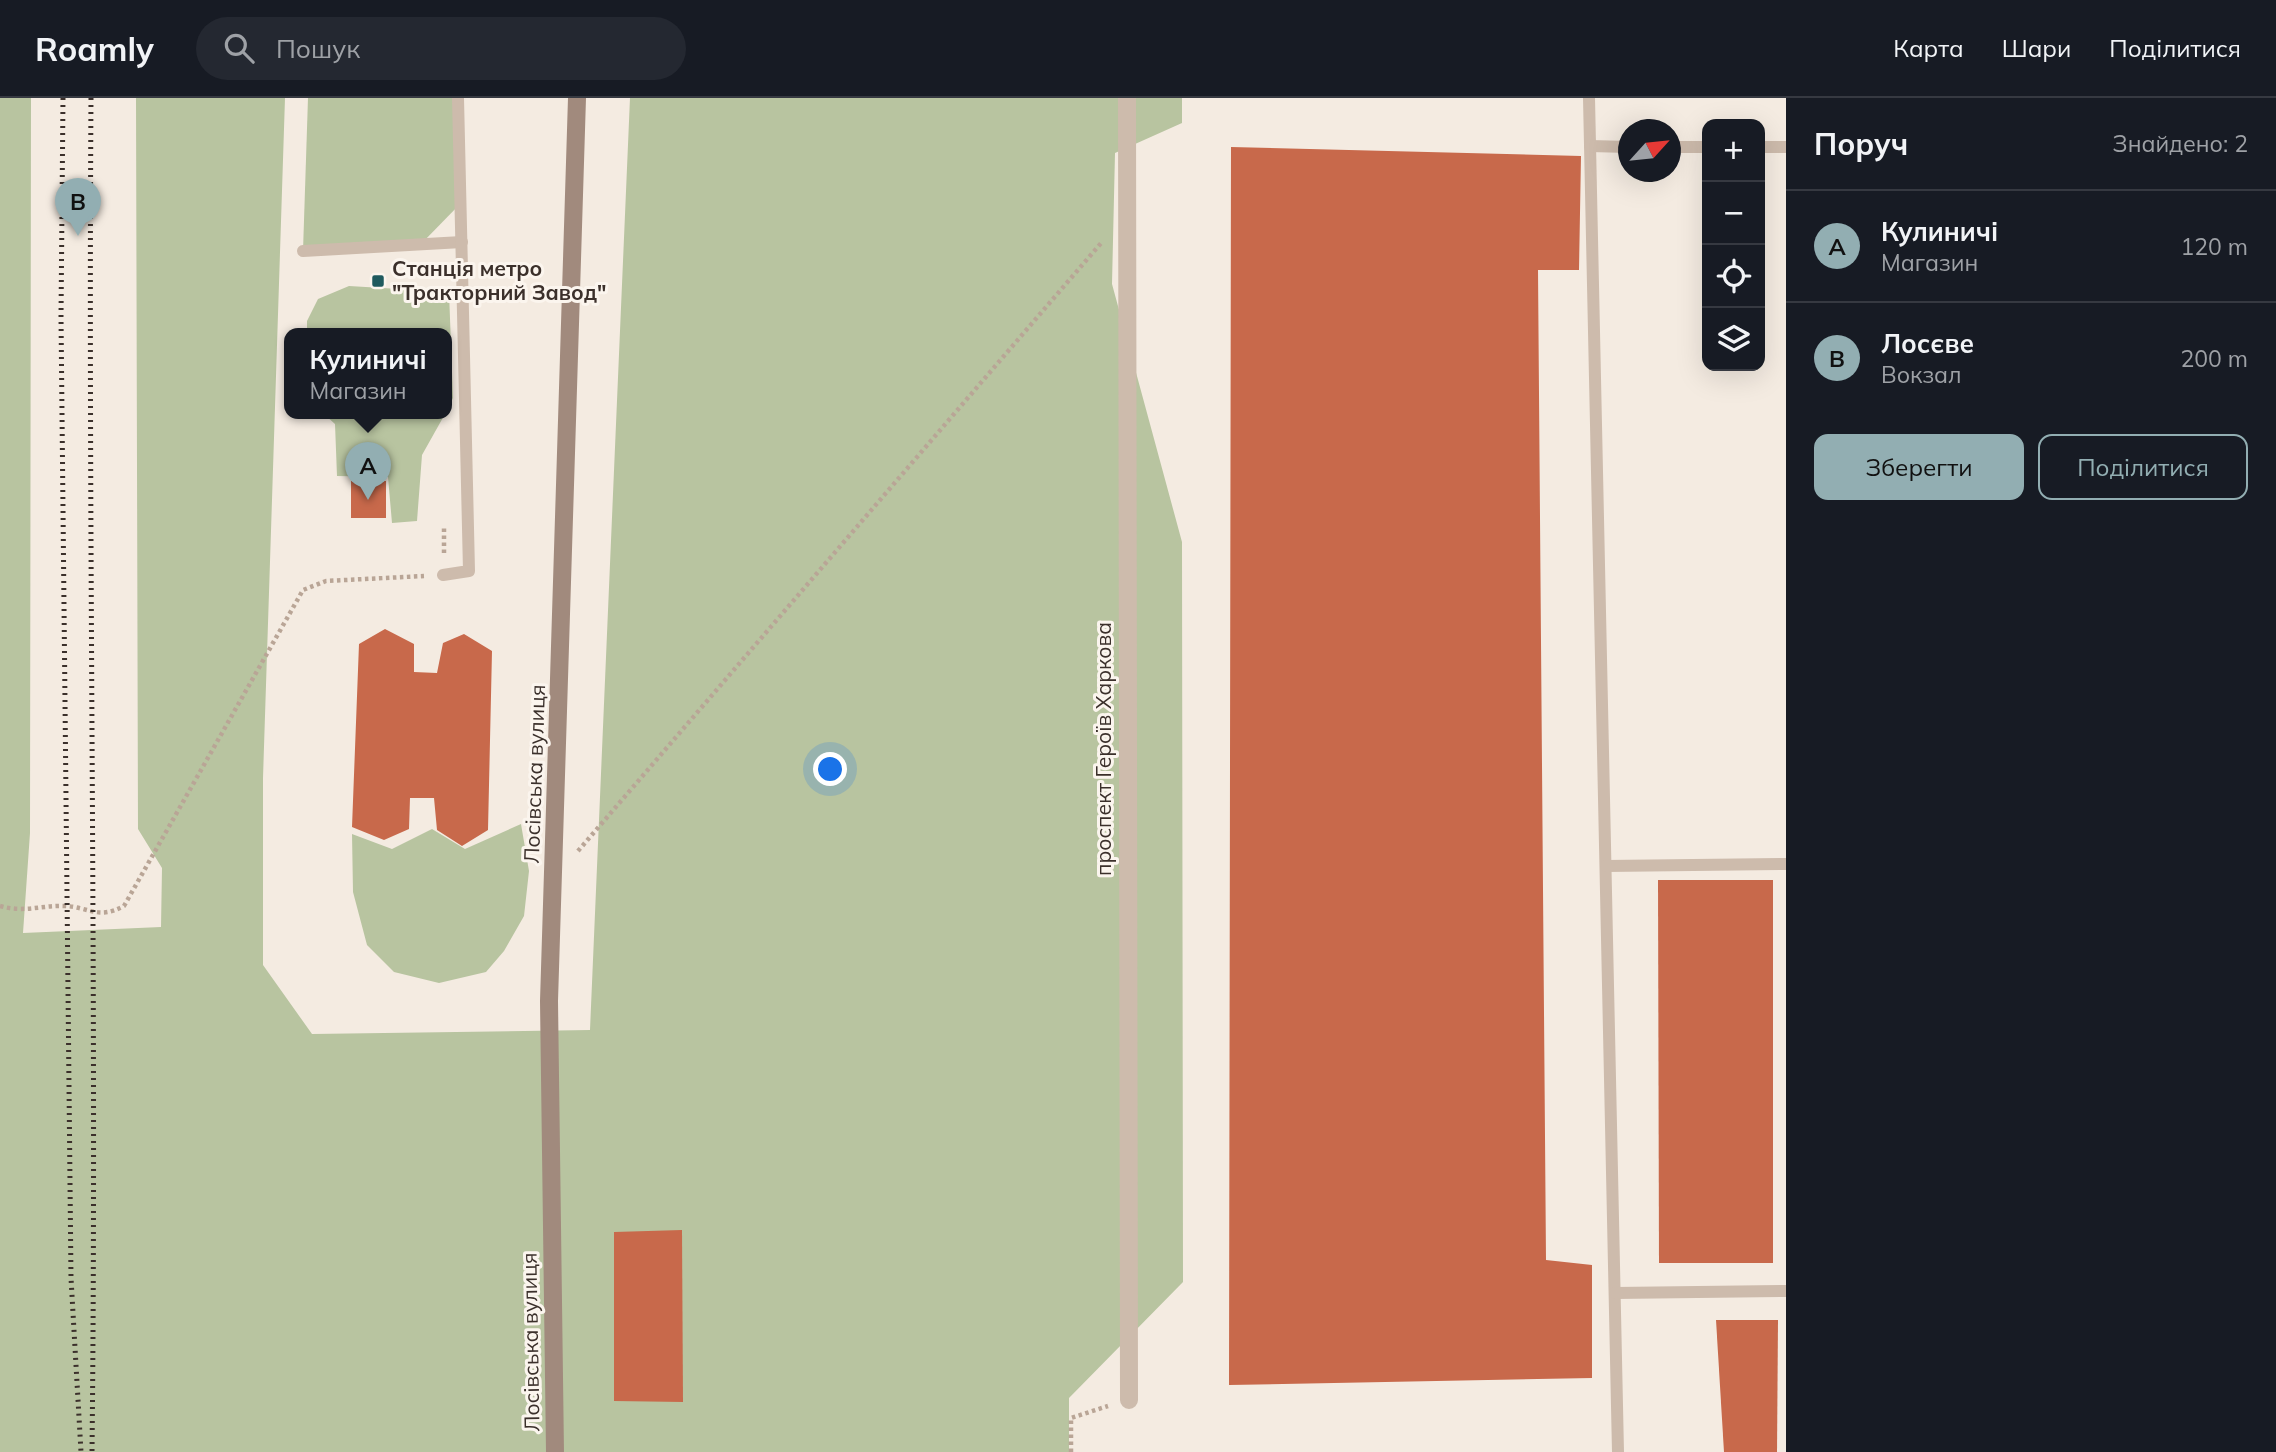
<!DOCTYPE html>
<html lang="uk">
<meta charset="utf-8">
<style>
body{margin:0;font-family:Mulish,sans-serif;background:#242831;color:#f1f3f6}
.controls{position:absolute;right:21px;top:21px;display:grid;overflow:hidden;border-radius:14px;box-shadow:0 7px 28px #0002}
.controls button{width:63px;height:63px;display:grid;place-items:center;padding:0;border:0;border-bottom:2px solid #363941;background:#171b24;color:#f1f3f6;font:35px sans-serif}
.compass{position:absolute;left:1618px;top:21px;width:63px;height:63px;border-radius:50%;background:#171b24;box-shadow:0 7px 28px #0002;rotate:63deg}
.you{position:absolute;left:831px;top:672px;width:24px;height:24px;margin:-18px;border:5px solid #fff;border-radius:50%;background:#1a73e8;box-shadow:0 0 0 10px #1a73e833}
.badge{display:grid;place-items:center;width:46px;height:46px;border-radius:50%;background:#92aeb2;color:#111;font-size:23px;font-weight:700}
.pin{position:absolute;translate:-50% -58px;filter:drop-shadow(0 2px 4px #0008)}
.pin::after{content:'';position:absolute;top:37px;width:24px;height:21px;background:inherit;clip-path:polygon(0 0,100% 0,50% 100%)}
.popup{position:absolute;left:284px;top:230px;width:168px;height:91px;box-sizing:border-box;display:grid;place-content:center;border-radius:14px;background:#171b24;filter:drop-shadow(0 2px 5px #0005);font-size:23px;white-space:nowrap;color:#9ea1a6}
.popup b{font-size:26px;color:#f1f3f6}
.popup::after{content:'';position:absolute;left:50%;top:100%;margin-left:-14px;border:14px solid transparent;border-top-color:#171b24}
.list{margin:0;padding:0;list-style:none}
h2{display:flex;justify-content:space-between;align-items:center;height:91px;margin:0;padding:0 28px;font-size:30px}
h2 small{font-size:23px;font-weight:400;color:#9ea1a6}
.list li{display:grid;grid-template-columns:46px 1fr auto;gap:21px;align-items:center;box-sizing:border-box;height:112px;padding:0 28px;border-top:2px solid #363941}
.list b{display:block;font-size:26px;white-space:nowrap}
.list p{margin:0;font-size:23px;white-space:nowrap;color:#9ea1a6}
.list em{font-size:23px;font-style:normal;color:#9ea1a6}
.actions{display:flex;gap:14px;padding:21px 28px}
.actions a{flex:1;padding:16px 0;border:2px solid #92aeb2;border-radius:14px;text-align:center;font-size:24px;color:#92aeb2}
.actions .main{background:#92aeb2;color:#111}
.icon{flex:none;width:38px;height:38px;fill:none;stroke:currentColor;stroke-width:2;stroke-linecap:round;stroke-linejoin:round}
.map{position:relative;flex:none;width:1786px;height:1354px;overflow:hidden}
header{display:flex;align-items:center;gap:42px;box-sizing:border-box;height:98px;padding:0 35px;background:#171b24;border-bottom:2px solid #363941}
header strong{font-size:33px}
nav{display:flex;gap:38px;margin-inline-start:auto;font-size:24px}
.search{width:490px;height:63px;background:#242831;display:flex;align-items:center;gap:18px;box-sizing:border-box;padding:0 24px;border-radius:38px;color:#9ea1a6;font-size:26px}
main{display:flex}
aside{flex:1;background:#171b24}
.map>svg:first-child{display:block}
.green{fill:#b8c4a0}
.building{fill:#c8694b}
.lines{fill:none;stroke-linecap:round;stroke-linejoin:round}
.path{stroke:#b9a596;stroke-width:4.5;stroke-dasharray:3.5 3.5;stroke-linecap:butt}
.lane{stroke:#cdbbac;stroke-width:12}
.street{stroke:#cdbbac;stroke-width:18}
.secondary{stroke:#a18a7d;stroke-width:18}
.rail{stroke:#3b302b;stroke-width:5;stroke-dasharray:2 5;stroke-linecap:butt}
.poi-dot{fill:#1f5a5e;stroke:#fbf5ee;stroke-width:2.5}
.labels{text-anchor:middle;stroke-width:6;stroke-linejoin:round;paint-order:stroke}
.poi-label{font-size:21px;font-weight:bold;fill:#3b302b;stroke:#fbf5ee;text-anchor:start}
.street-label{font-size:21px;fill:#3b302b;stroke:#fbf5ee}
</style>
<header>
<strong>Roamly</strong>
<div class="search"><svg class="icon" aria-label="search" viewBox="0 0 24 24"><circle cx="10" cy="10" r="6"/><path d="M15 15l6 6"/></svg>Пошук</div>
<nav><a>Карта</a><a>Шари</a><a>Поділитися</a></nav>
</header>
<main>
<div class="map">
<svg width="1786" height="1354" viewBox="0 0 1786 1354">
<rect width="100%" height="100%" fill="#f4ebe1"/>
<g class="green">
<polygon points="0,0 31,0 30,735 23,835 161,829 162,770 138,731 136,0 285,0 263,680 263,867 312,936 590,932 630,0 1182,0 1182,25 1115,55 1112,186 1182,444 1183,1184 1069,1300 1069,1354 0,1354"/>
<polygon points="308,0 458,0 461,105 421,146 303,153"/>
<polygon points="349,188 449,194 453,300 447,313 447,236 307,236 307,223 318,201"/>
<polygon points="324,316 445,316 422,357 417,423 392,425 388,379 337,378 335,326"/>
<polygon points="521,726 529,773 524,818 504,853 486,874 439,885 394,874 367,847 353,794 352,736 392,751 432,731 465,751"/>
</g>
<g class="building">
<polygon points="1231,49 1581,58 1579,172 1538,172 1546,1162 1592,1167 1592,1280 1229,1287"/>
<rect x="351" y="383" width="35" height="37"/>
<polygon points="385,531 414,546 414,574 437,575 443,545 464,536 492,553 488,732 462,748 437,732 434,700 410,700 409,731 384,742 352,729 359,546"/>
<polygon points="1658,782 1773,782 1773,1165 1659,1165"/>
<polygon points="682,1132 683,1304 614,1303 614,1134"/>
<polygon points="1716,1222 1778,1222 1777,1354 1724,1354"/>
</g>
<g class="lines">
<g class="path">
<polyline points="444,455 444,429"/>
<polyline points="578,753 1102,144"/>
<path d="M0 808C24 815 42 807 65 808 89 809 98 822 124 808L303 492 326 483 424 478"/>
<polyline points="1071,1354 1071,1320 1108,1308"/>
</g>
<g class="lane">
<polyline points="1589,0 1618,1354"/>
<polyline points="1590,48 1629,49"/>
<polyline points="1671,49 1707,49"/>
<polyline points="1760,49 1786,49"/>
<polyline points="303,153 462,144"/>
<polyline points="443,477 469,473 458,0"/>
<polyline points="1606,768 1786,766"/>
<polyline points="1615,1195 1786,1193"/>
</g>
<polyline class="street" points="1127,0 1129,1302"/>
<polyline class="secondary" points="555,1354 549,903 577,0"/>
<g class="rail">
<polyline points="63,0 61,219 71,1180 81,1354"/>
<path d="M91 0C88 451 97 903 92 1354"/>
</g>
</g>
<rect class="poi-dot" x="371" y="176" width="14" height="14" rx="3.5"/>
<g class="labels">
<g class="poi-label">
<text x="392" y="178">Станція метро<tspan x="392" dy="24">"Тракторний Завод"</tspan></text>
</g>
<g class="street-label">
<text transform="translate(1104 651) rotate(-90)" y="7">проспект Героїв Харкова</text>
<text transform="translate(535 676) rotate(-88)" y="7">Лосівська вулиця</text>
<text transform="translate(531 1244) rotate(-91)" y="7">Лосівська вулиця</text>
</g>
</g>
</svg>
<div class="controls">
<button>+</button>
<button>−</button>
<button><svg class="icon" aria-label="locate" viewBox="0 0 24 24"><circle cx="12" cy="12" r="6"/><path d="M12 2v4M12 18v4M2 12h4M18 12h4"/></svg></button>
<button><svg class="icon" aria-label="layers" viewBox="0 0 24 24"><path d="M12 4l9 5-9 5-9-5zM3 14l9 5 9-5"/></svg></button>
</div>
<svg class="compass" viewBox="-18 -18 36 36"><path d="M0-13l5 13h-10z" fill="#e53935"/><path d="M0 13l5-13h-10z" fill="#9ea1a6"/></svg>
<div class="you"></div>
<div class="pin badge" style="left:368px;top:402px">A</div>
<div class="popup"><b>Кулиничі</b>Магазин</div>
<div class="pin badge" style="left:78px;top:138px">B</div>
</div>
<aside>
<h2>Поруч<small>Знайдено: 2</small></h2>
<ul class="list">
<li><span class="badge">A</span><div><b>Кулиничі</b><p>Магазин</p></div><em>120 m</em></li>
<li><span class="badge">B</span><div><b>Лосєве</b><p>Вокзал</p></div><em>200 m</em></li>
</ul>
<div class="actions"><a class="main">Зберегти</a><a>Поділитися</a></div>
</aside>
</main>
